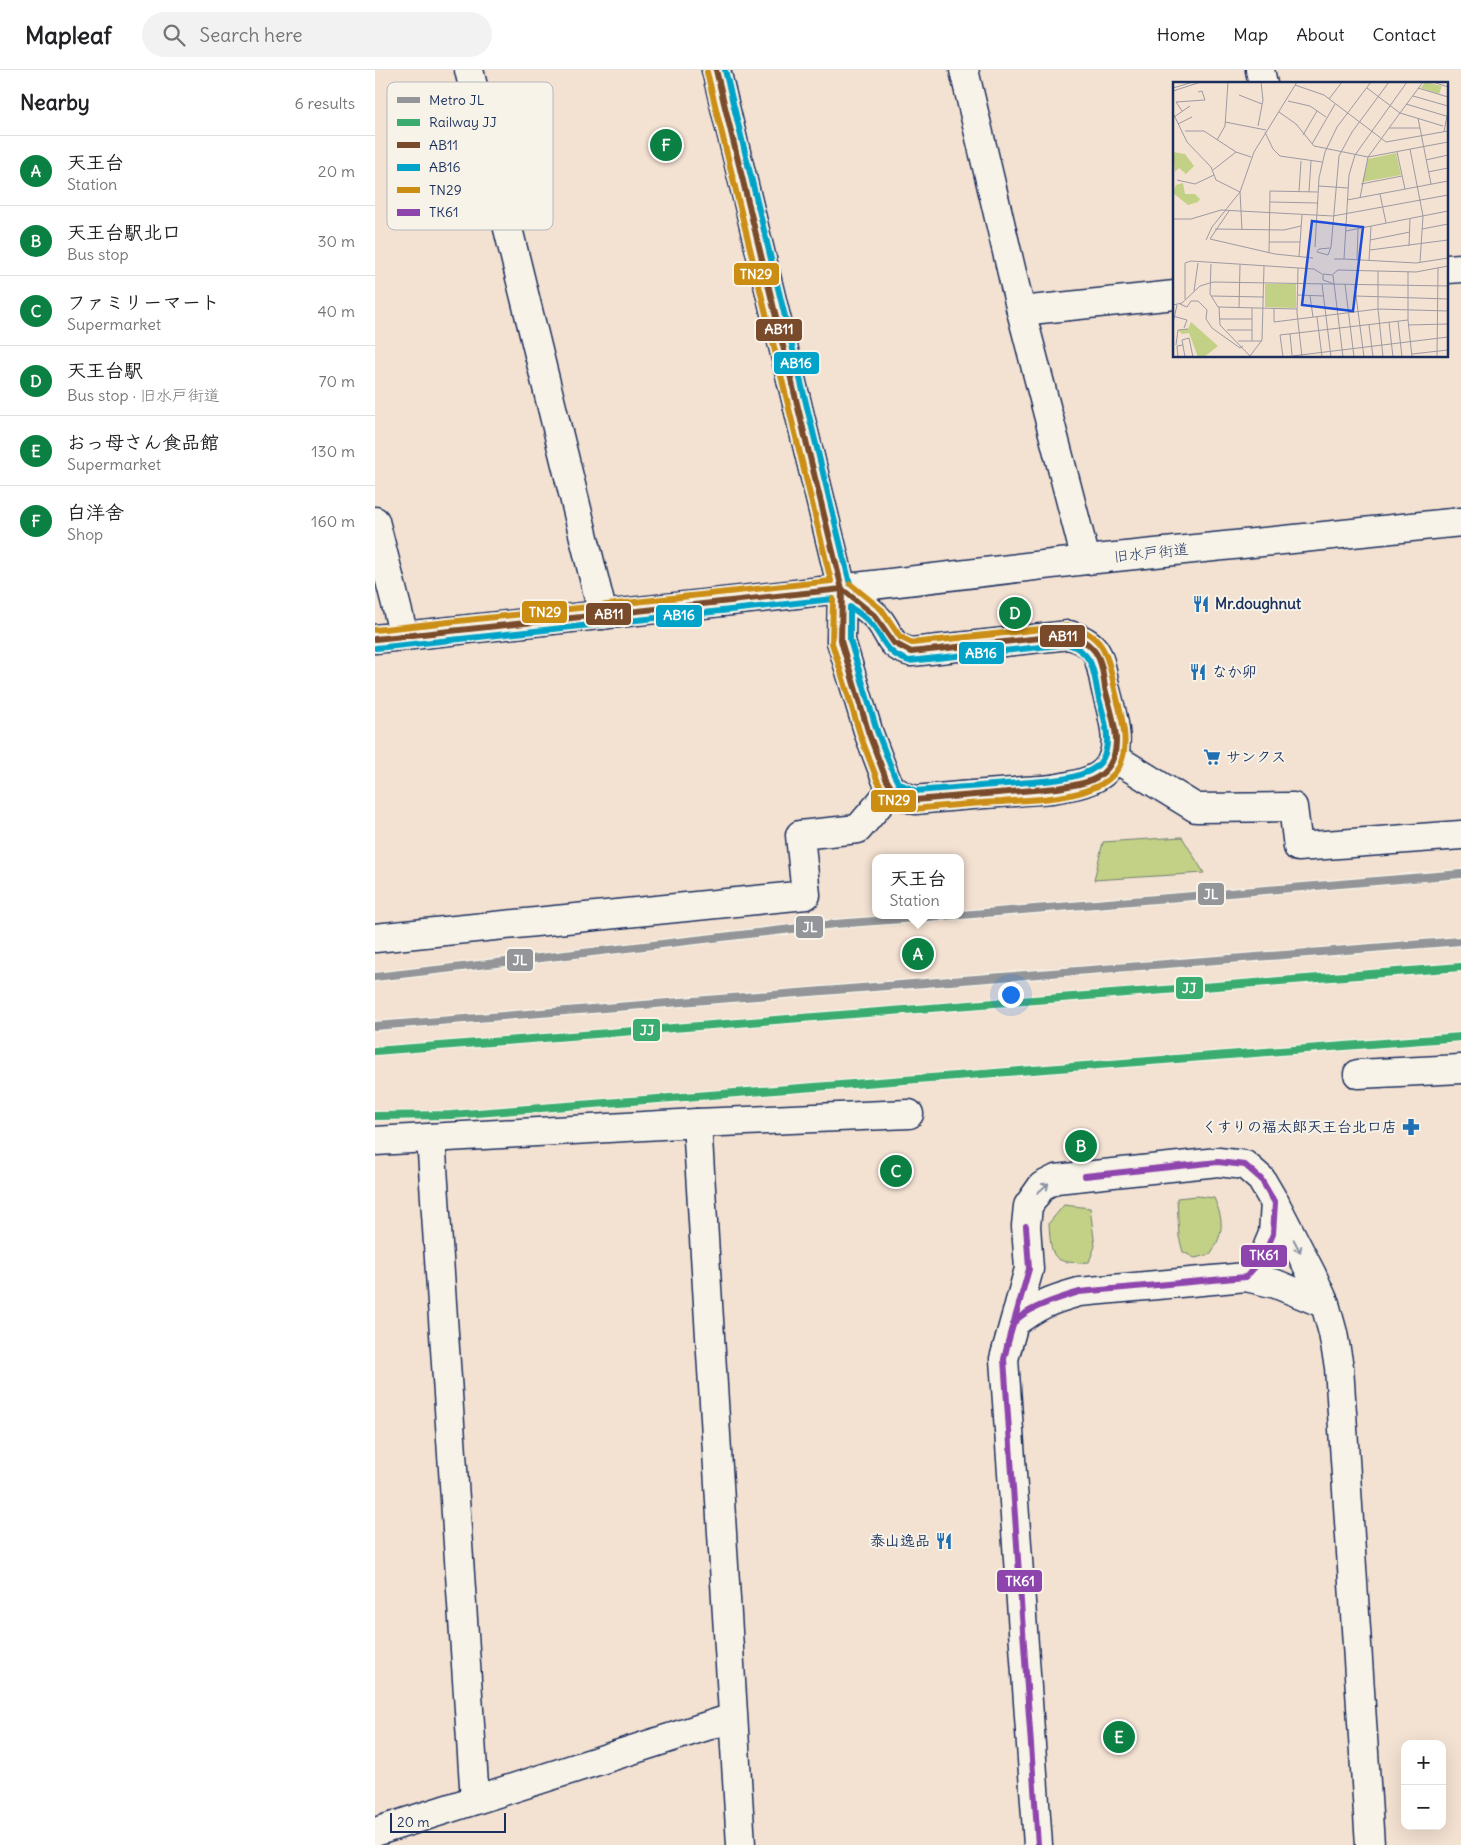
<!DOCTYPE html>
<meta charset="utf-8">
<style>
body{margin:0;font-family:Delius,"Klee One",sans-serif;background:#f2f2f2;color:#202124}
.controls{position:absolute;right:15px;bottom:15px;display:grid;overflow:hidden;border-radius:10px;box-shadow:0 5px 20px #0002}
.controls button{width:45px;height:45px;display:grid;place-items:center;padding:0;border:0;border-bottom:1px solid #e0e0e0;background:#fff;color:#202124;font:25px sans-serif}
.scale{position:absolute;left:15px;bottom:12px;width:116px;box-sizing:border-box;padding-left:5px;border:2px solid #1b2f5e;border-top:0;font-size:14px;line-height:18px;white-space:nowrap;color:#1b2f5e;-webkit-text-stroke:4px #f7f3e8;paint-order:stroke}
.you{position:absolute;left:635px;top:924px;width:18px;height:18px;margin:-12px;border:4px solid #fff;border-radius:50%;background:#1a73e8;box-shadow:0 0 0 8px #1a73e833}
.badge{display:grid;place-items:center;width:32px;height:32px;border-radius:50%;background:#0b8043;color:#fff;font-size:16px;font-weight:700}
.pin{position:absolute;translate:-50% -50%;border:2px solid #fff;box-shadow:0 1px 5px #0006}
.popup{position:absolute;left:497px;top:784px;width:92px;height:65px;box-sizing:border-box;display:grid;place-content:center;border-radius:10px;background:#fff;filter:drop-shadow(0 1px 4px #0005);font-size:16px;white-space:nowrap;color:#757577}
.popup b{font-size:19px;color:#202124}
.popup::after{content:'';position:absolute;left:50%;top:100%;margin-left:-10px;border:10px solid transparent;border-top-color:#fff}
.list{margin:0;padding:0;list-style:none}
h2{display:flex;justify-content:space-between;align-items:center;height:65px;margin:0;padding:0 20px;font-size:21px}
h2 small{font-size:16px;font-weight:400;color:#757577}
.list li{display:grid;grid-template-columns:32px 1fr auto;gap:15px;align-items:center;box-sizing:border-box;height:70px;padding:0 20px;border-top:1px solid #e0e0e0}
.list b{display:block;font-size:19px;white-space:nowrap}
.list p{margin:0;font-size:16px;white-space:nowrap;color:#757577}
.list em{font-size:16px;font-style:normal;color:#757577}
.icon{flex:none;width:28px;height:28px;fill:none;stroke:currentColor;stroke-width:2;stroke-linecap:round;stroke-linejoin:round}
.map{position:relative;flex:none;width:1086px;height:1775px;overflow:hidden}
header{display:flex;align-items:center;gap:30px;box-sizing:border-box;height:70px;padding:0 25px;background:#fff;border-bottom:1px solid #e0e0e0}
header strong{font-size:24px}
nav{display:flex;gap:28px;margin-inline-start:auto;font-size:18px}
.search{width:350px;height:45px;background:#f2f2f2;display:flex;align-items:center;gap:12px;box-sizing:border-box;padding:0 18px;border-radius:28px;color:#757577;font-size:19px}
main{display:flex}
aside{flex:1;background:#fff}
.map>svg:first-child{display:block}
.green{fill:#c2d185;stroke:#6e8072}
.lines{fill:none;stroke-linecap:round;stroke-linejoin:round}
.street-casing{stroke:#1b2f5e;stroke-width:31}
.secondary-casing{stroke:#1b2f5e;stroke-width:31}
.street{stroke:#f7f3e8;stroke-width:28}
.secondary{stroke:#f7f3e8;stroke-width:28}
.bus-1-casing{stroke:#f7f3e8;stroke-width:10}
.bus-2-casing{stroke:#f7f3e8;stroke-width:10}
.bus-3-casing{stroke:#f7f3e8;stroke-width:10}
.bus-4-casing{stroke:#f7f3e8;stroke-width:10}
.bus-1{stroke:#7a4b2a;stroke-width:6}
.bus-2{stroke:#01a3c8;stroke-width:6}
.bus-3{stroke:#cb8e13;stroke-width:6}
.bus-4{stroke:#8e44ad;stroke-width:6}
.rail-1-casing{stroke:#f7f3e8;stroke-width:11}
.rail-1{stroke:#3aac70;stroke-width:8}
.metro-1-casing{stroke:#f7f3e8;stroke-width:11}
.metro-1{stroke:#939598;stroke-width:8}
.oneway{stroke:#8991a3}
.labels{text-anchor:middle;stroke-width:4;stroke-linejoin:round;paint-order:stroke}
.street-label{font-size:15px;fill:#1b2f5e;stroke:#f7f3e8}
.poi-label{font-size:15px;font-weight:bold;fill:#1b2f5e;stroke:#f7f3e8;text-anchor:start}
.inset-road{fill:none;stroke:#9d9aa3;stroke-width:1}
.view{fill:#1d4ed8;fill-opacity:0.15;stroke:#1d4ed8;stroke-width:2.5}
.inset-edge{fill:none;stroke:#1b2f5e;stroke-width:2.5}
.key{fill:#f7f3e8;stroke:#b5b8bf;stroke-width:1}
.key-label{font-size:14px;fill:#1b2f5e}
.line-badge{stroke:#f7f3e8;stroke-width:2}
.badge-label{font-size:14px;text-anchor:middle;font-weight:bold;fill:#fff}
</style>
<header>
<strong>Mapleaf</strong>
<div class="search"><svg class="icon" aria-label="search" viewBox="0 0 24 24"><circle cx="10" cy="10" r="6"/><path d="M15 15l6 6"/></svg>Search here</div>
<nav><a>Home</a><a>Map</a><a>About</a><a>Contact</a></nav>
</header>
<main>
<aside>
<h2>Nearby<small>6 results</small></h2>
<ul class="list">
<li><span class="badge">A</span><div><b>天王台</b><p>Station</p></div><em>20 m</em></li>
<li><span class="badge">B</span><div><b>天王台駅北口</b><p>Bus stop</p></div><em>30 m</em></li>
<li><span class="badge">C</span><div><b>ファミリーマート</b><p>Supermarket</p></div><em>40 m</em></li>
<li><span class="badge">D</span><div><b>天王台駅</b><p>Bus stop · 旧水戸街道</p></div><em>70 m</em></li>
<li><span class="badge">E</span><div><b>おっ母さん食品館</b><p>Supermarket</p></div><em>130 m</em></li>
<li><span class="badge">F</span><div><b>白洋舍</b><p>Shop</p></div><em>160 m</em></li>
</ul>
</aside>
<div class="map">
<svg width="1086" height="1775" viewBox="0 0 1086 1775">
<rect width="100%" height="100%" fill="#f3e1d1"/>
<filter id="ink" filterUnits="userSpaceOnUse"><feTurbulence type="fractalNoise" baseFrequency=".02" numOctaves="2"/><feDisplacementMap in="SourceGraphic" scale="10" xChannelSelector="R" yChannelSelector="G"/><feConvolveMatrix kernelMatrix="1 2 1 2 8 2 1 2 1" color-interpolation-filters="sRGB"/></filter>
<g filter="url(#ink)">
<g class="green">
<polygon points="807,767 829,803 719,810 728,772"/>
<path d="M822 1126 839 1128C849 1151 849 1162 836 1184L820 1188 808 1182 804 1167 802 1128Z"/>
<path d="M689 1135 715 1138 720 1176 714 1192C676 1195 676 1187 674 1153Z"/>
</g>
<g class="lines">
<g class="street-casing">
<g id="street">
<polyline points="94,0 228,545"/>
<polyline points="589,0 646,241 711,490"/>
<polyline points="885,0 888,14"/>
<polyline points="1072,199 1086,198"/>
<polyline points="646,241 800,225"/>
<polyline points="0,451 29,566"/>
<polyline points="738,687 821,738 918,737 923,777 1086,765"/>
<polyline points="0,868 431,825 425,765 483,759 517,719"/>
<polyline points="983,1004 1086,999"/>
<polyline points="56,1068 100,1730"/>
<polyline points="0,1071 322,1053"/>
<polyline points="0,1762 357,1648"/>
<polyline points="366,1775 322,1053 534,1044"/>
</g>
</g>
<g class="secondary-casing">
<g id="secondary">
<path d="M341 0 467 519 466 571 494 664 511 709 517 719 526 725 540 730C573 727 606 724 639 722 655 720 672 721 688 717 701 715 720 711 730 701 750 680 737 644 731 620 724 590 727 574 694 565L536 582C513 576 516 565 504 550 494 538 479 529 467 519"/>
<polyline points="0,569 404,526 711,490 1086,452"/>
<polyline points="871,1207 901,1214 950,1234 937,1205 900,1133"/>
<polyline points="950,1234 958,1263 964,1297 995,1775"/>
<path d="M639 1253C663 1235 675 1230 704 1222L871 1207 888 1188 898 1164 900 1133 886 1109 870 1095 843 1092 681 1109 667 1116 653 1136 651 1156 654 1199 629 1289 663 1775"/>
</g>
</g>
<use href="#street" class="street"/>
<use href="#secondary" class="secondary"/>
<g class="bus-1-casing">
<g id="bus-1">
<polyline points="341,0 467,519"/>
<path d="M467 519 500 546 519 573 536 582 694 565C703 568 711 571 717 578 727 588 728 604 730 618 736 644 752 680 729 702 717 714 697 715 682 718L540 730 526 725 517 719 511 709 494 664 466 571Z"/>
<polyline points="0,569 467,519"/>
</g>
</g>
<g class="bus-2-casing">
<g id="bus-2">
<polyline points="350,0 475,514"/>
<path d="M475 537C483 542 491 548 497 555 511 572 510 583 534 591L693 574C721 584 718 604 724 629 729 647 737 671 728 688 724 697 716 701 707 704 687 711 665 711 643 713 609 716 575 718 541 721L523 713 519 705 502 661 475 570Z"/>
<polyline points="1,578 458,529"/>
</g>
</g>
<g class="bus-3-casing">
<g id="bus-3">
<path d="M458 529 457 573 486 667 503 712 512 726 522 733 540 739C569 736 598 733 627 732 657 729 690 730 718 718 729 714 738 707 744 697 757 671 744 641 739 615 732 584 728 564 694 556L537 573 525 567 507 540 475 514"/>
<polyline points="0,560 456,511 332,2"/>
</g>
</g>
<g class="bus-4-casing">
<g id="bus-4">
<polyline points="632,1276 654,1199 651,1156"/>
<path d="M663 1775 629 1289C632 1278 634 1265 638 1255 646 1239 688 1227 704 1222L871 1207 888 1188 898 1164 900 1133 886 1109 870 1095 843 1092 710 1106"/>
</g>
</g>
<use href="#bus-1" class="bus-1"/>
<use href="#bus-2" class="bus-2"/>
<use href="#bus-3" class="bus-3"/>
<use href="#bus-4" class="bus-4"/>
<g class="rail-1-casing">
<g id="rail-1">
<polyline points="0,981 1086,897"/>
<polyline points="0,1046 76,1045 1086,967"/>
</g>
</g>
<use href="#rail-1" class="rail-1"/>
<g class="metro-1-casing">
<g id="metro-1">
<polyline points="586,845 1086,804"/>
<polyline points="0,907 460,854 580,845"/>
<polyline points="0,956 1086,871"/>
</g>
</g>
<use href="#metro-1" class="metro-1"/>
</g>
<defs><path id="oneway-shaft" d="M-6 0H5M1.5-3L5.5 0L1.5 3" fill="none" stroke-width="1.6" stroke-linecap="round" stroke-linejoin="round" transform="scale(1.25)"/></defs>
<g class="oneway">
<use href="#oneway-shaft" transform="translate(668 1118) rotate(-41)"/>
<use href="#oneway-shaft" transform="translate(922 1176) rotate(63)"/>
</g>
</g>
<defs>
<g id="restaurant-bare" transform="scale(1.35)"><path d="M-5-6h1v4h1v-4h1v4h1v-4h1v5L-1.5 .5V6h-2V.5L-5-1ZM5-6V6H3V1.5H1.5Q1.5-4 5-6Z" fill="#1f6fb2" stroke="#f7f3e8" stroke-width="2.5" paint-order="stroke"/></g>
<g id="supermarket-bare" transform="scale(1.35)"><path d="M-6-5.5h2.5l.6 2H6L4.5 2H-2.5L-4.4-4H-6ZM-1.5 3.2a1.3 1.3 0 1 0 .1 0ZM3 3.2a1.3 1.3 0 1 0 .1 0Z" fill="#1f6fb2" stroke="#f7f3e8" stroke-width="2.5" paint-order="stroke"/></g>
<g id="pharmacy-bare" transform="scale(1.35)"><path d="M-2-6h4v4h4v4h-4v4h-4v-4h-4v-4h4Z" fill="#1f6fb2" stroke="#f7f3e8" stroke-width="2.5" paint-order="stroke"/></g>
</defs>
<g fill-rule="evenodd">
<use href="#restaurant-bare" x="826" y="534"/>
<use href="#restaurant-bare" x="823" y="602"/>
<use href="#supermarket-bare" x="837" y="687"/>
<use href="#pharmacy-bare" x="1036" y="1057"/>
<use href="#restaurant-bare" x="569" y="1471"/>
</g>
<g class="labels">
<g class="street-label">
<text transform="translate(776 483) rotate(-6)" y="5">旧水戸街道</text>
</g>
<g class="poi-label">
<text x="840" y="539">Mr.doughnut</text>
<text x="837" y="607">なか卯</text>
<text x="851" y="692">サンクス</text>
<text x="1022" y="1062" text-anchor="end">くすりの福太郎天王台北口店</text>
<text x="555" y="1476" text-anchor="end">泰山逸品</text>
</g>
</g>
<g transform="translate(798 12)">
<rect width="275" height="275" fill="#f3e1d1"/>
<path d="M252 0 269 4 266 12 248 6ZM0 70 12 72 21 84 13 92 6 86 2 90ZM223 71 228 93 189 100 195 77ZM10 101 12 112H22L27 117 25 120 15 123 0 111 3 103ZM92 202H123V226L92 225ZM18 240 45 264 31 275H25L16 251 9 252 5 248 15 247Z" fill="#c2d185"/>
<path class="inset-road" d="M250 0 227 31 270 44M260 0 275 5M122 3 151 13 213 60 275 49M0 6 20 0M194 6 227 31 195 75 275 60M245 6 275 15M0 9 28 0M66 13 89 22M240 14 275 24M156 17 169 0M115 19 137 24 153 35M233 22 273 34M9 29 3 20 32 18 29 9 25 10M106 30 123 42 141 64 195 75 187 116M0 31 14 60 38 85 43 98 67 110 69 148M1 35 17 24M245 36 258 102M52 40 93 48M5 42 19 35M85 44 90 18 88 0M216 46H247M12 49H31L63 70 78 75M92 50 100 67 107 74 149 80M271 50 275 28M130 53 144 29M44 58 52 44 55 0M139 62 162 22M237 67 250 134 247 180M224 70 232 107M253 78 275 73M40 88 63 70M255 90 275 86M4 98 22 102 41 93M188 102 229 94M146 104 175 106M126 110 128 79M136 110 138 79M207 112 213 141M174 118 275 99M97 120 145 121M56 129 37 157 102 172 140 176M0 137H18L48 128 160 134 275 113M42 147 111 148 128 144M249 147 275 142M173 149 275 129M33 158 39 145 67 110 81 70 124 0M197 158 237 150M96 160H127M236 164 237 137M142 165 146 96 152 70 164 45 198 0M157 166 146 167 144 170 155 173 158 165 166 74 179 50 216 0M197 168 275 158M96 171 97 109 145 110M126 175 129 133M161 177H171L176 93 182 73 234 0M171 177 243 181 275 176M184 178 185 147M196 179 198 144M38 182 37 212 45 225 124 227M125 186 124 231 129 275M205 189V227L210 275M235 189V238L239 275M160 192 165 188 243 190 275 184M149 202 158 275M161 202 150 198V192L160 193 170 275M172 202 181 275M182 203 183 214 275 217M21 209 25 181M125 213 151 214M38 214 91 215M137 214 140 235M183 214 191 275M12 217V181L18 179 141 187 149 192M7 222 14 225 18 219H25L34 228 33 237 39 246 67 266 70 264M0 223 9 221 27 204 40 200 275 204M46 225 47 243 77 274M66 226 67 183M101 227V240L205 227 275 229M0 234 14 238 11 246M144 235 149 275M46 237H79M225 239 229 275M216 240 220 275M0 241 4 223M196 243 200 275M235 243 275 242M54 248H79M117 252 119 273M65 259H89M79 259V226M3 263 5 248 15 247M239 272 275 268M77 274 89 258 91 184M5 275 4 264 10 263M12 275 9 258 16 256 20 275M110 275 107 253 235 238M111 275 275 255M264 275 265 186"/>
<path class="view" d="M139 139 190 145 180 229 129 223Z"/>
<rect width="275" height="275" class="inset-edge"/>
</g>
<rect x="12" y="12" width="166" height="148" rx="8" class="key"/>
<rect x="22" y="27" width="23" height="6" fill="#939598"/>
<rect x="22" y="49" width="23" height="7" fill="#3aac70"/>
<rect x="22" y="72" width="23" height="6" fill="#7a4b2a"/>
<rect x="22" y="94" width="23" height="7" fill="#01a3c8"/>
<rect x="22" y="117" width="23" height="6" fill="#cb8e13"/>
<rect x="22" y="139" width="23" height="7" fill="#8e44ad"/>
<g class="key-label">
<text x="54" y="35">Metro JL</text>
<text x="54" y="57">Railway JJ</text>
<text x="54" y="80">AB11</text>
<text x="54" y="102">AB16</text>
<text x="54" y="125">TN29</text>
<text x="54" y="147">TK61</text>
</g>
<g class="line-badge">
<rect x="358" y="192" width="47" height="24" rx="5" fill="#cb8e13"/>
<rect x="380" y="248" width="48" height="24" rx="5" fill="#7a4b2a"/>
<rect x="398" y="281" width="47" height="24" rx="5" fill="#01a3c8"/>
<rect x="146" y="530" width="47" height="24" rx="5" fill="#cb8e13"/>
<rect x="210" y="532" width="47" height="24" rx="5" fill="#7a4b2a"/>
<rect x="280" y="534" width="48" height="24" rx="5" fill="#01a3c8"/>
<rect x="664" y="554" width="47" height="24" rx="5" fill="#7a4b2a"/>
<rect x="583" y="571" width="47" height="24" rx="5" fill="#01a3c8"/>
<rect x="495" y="719" width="47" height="24" rx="5" fill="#cb8e13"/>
<rect x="822" y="812" width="28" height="24" rx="5" fill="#939598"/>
<rect x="420" y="845" width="29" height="24" rx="5" fill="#939598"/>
<rect x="131" y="878" width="28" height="24" rx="5" fill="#939598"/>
<rect x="800" y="906" width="29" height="24" rx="5" fill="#3aac70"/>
<rect x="257" y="948" width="29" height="24" rx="5" fill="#3aac70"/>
<rect x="865" y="1174" width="48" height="24" rx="5" fill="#8e44ad"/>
<rect x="621" y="1499" width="47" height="24" rx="5" fill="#8e44ad"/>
</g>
<g class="badge-label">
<text x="381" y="209">TN29</text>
<text x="404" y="264">AB11</text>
<text x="421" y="298">AB16</text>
<text x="170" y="547">TN29</text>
<text x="234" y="549">AB11</text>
<text x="304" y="550">AB16</text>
<text x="688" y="571">AB11</text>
<text x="606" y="588">AB16</text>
<text x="519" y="735">TN29</text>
<text x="836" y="829">JL</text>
<text x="435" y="862">JL</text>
<text x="145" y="895">JL</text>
<text x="814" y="923">JJ</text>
<text x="272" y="965">JJ</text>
<text x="889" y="1190">TK61</text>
<text x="645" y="1516">TK61</text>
</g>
</svg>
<div class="controls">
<button>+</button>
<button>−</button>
</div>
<div class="scale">20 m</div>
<div class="you"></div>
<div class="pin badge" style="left:543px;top:884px">A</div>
<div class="popup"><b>天王台</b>Station</div>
<div class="pin badge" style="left:706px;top:1076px">B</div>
<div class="pin badge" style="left:521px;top:1101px">C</div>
<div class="pin badge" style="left:640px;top:543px">D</div>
<div class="pin badge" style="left:744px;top:1667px">E</div>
<div class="pin badge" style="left:291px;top:75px">F</div>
</div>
</main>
